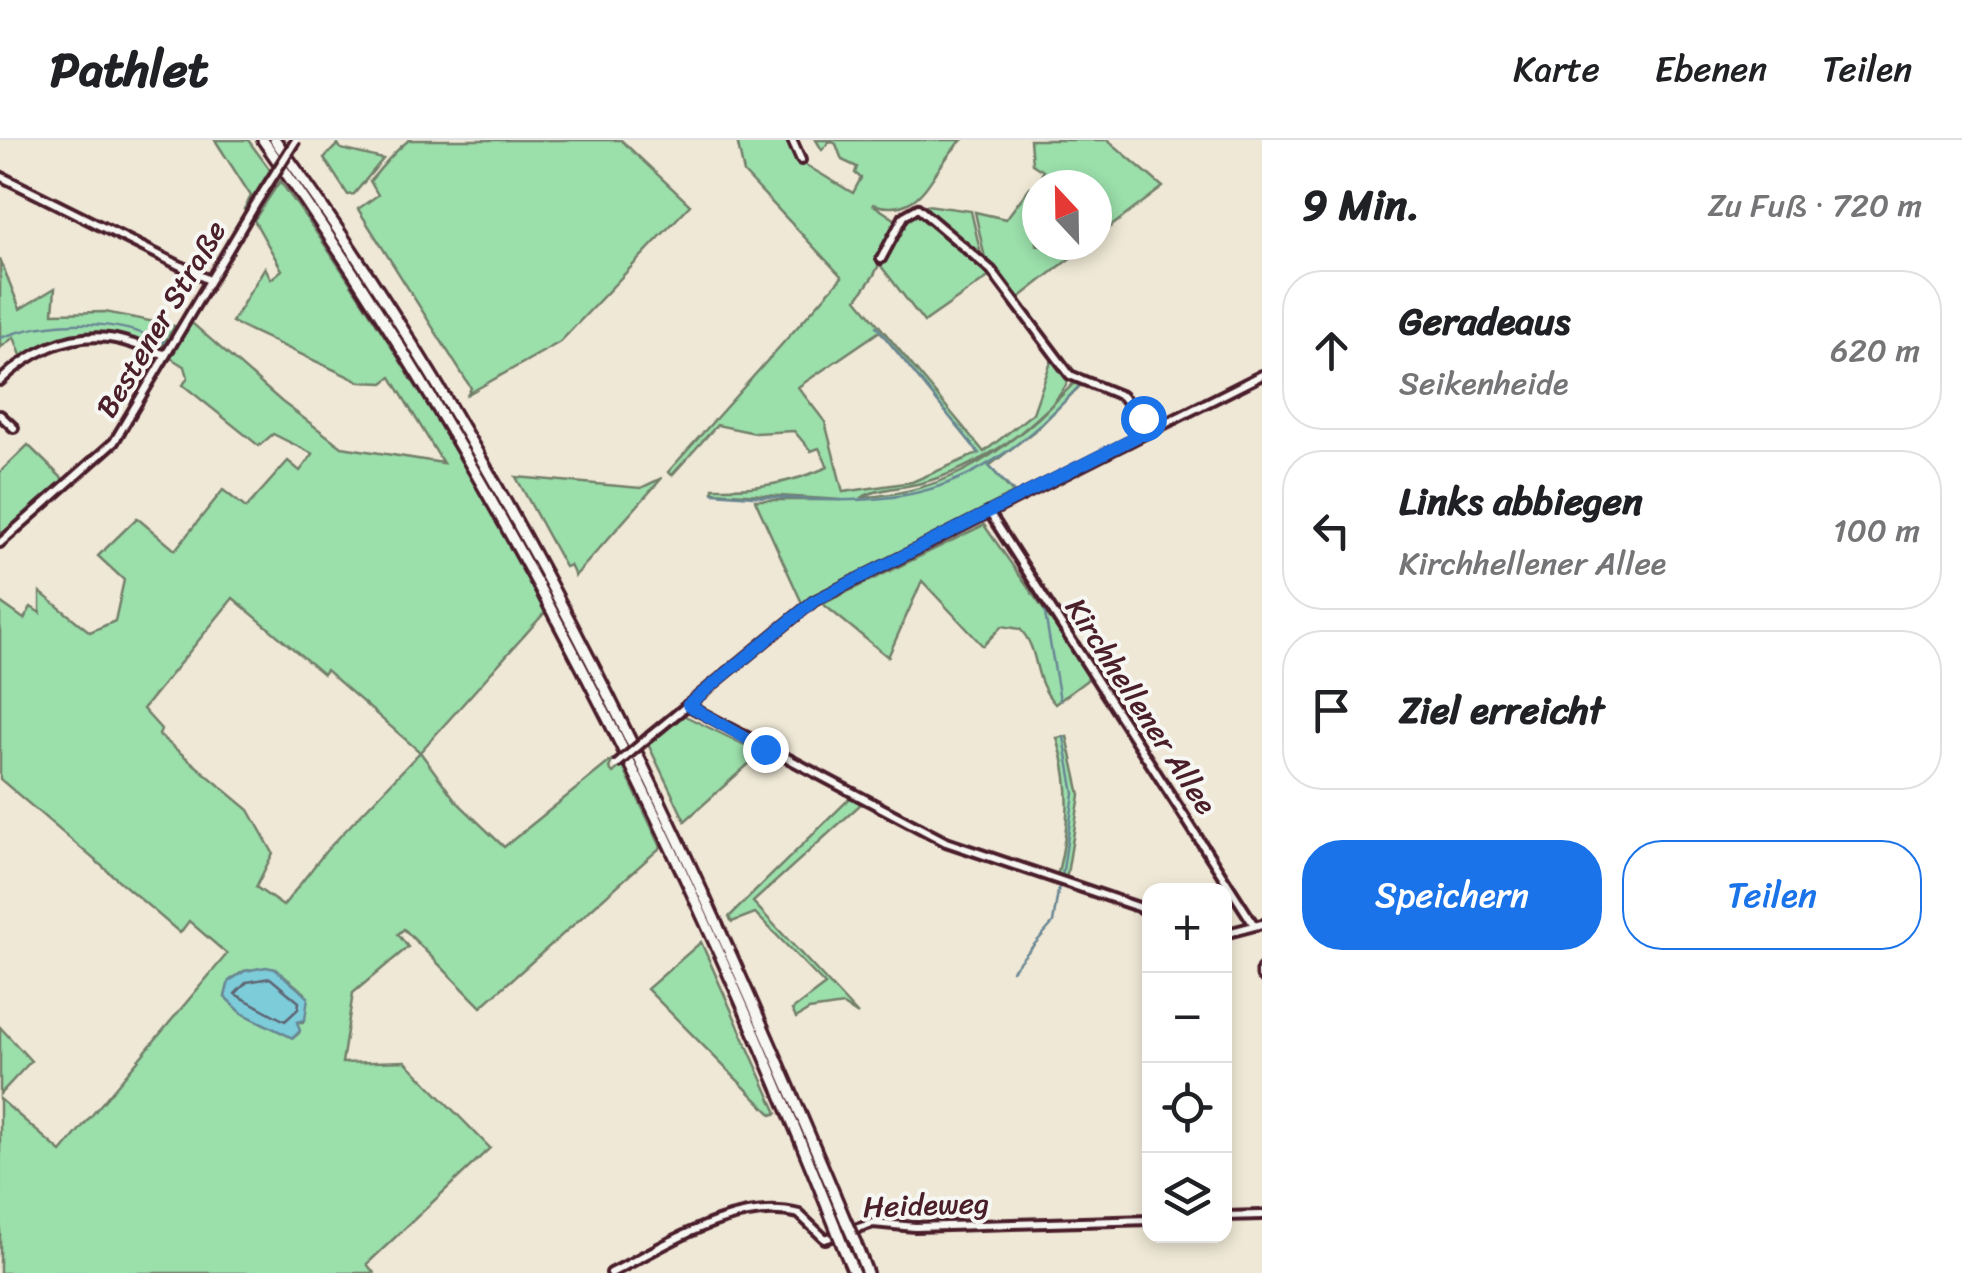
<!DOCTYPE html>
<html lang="de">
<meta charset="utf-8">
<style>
body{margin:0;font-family:Sriracha,sans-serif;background:#f2f2f2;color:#202124}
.controls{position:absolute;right:30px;bottom:30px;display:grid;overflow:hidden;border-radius:20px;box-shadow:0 5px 15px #0003}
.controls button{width:90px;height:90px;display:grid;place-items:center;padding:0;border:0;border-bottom:2px solid #e0e0e0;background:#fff;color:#202124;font:50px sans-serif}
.compass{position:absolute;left:1022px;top:30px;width:90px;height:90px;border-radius:50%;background:#fff;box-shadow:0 5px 15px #0003;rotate:338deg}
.stop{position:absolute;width:30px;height:30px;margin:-22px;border:8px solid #1a73e8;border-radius:50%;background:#fff}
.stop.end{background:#1a73e8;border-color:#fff;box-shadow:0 2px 10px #0008}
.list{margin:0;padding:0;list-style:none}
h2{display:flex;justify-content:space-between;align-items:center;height:130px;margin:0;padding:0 40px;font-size:42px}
h2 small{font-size:32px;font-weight:400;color:#757577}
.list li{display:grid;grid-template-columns:65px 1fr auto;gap:30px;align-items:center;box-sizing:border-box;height:160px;margin:0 20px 20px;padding:0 20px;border:2px solid #e0e0e0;border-radius:40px}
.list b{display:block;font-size:38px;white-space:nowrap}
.list p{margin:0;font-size:32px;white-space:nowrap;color:#757577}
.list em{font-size:32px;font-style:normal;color:#757577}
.actions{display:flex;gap:20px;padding:30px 40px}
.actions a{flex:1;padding:22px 0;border:2px solid #1a73e8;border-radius:40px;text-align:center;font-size:35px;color:#1a73e8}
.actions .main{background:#1a73e8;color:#fff}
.icon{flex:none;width:55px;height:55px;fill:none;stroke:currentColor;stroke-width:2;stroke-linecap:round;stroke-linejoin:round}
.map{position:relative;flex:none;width:1262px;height:1133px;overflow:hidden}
header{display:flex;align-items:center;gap:60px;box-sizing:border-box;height:140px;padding:0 50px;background:#fff;border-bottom:2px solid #e0e0e0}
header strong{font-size:48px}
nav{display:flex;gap:55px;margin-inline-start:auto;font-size:35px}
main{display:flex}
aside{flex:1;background:#fff}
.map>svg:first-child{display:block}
.green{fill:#9bdfab;stroke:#727f6b;stroke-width:2.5;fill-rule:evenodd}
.water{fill:#7dccda;stroke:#698794;stroke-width:2.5}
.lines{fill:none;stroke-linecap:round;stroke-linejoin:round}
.shore{stroke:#5e6471;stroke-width:2.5}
.stream{stroke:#698794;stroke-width:2.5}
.minor-casing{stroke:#4a1f2b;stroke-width:14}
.major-casing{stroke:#4a1f2b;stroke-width:15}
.highway-casing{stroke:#4a1f2b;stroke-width:16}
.minor{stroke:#f6f6f2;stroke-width:6}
.major{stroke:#f6f6f2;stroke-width:8}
.highway{stroke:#f6f6f2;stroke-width:9}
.minor-bridge-casing{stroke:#4a1f2b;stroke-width:14;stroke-linecap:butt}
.highway-bridge-casing{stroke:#4a1f2b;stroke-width:16;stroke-linecap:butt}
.minor-bridge{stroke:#f6f6f2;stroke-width:6}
.highway-bridge{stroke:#f6f6f2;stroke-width:9}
.route{stroke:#1a73e8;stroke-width:12}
.labels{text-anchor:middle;stroke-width:8;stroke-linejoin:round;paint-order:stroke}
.street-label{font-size:30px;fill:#4a1f2b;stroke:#f6f6f2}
</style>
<header>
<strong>Pathlet</strong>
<nav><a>Karte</a><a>Ebenen</a><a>Teilen</a></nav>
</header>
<main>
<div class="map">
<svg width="1262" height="1133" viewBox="0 0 1262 1133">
<rect width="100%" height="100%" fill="#efe8d6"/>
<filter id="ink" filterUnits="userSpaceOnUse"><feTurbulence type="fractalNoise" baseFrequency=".01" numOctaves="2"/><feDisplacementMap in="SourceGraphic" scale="20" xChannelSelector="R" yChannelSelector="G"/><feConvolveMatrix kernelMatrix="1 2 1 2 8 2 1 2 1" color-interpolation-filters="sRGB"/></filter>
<g filter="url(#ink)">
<g class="green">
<polygon points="215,0 248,0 271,31 247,71 244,69 251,56"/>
<path d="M409 0H621L690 65 560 202 468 254 471 248 358 69 378 55 370 41C384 25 392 13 409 0Z"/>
<path d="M737 0H790L799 21 853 53 861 38 855 33 857 27 842 20 836 4 830 1 822 10 816 0H962C929 30 925 80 872 64L899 82 874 135 857 159 984 312 1033 273 1052 219 1035 190 990 136 924 182 881 126 904 77 918 70C987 107 1023 181 1070 238 1046 286 972 330 921 343 904 348 874 349 863 357 955 352 1011 307 1073 244H1082L1038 288 989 326 1013 353 802 463 755 360H842L713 352V348C755 349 789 344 828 327L819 308 811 311 794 291 755 293 717 285 672 335 668 332 842 137 744 33ZM880 191 979 313 912 342 843 352 825 282 798 247Z"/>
<polygon points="1030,0 1108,0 1163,47 1097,97 1097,45 1038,45 1043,31 1032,24"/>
<polygon points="338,4 341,9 383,19 354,54 348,55 324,18"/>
<path d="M280 41C379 178 464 324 547 470L420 612 456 661 504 707 613 619 609 628 613 633 622 625 661 707 481 867 404 789 398 794 408 807 353 853 342 923 405 921 490 1008 367 1124 374 1133H0V959L61 1012 227 814 189 781 180 793 0 639V462L24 479 31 467 40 473V452L90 492 115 481 124 440 98 416 137 378 175 410 223 350 246 368 288 321 300 331 313 314 273 294 259 306 183 245 188 237 185 227 169 217 192 183 282 262 342 307 443 323 391 237 383 243 360 242 232 182 265 127 271 139 282 130 254 80ZM233 458 323 534 326 530 420 612 326 711 283 766 256 747 273 713 249 670 159 595 161 589 143 569ZM263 828 275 829 305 853 303 882H297L299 893 293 898 242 873 225 857 229 841 244 831Z"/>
<polygon points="1037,46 1037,105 1087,105 1019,158 1074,231 1071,234 1037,183 986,123 975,72 1006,79 1030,47"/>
<polygon points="927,65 971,71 982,119 921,68"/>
<polygon points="0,119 20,169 55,148 53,173 105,172 175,186 161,208 117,197 52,203 22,218 14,197 0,208"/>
<polygon points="28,305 65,341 87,323 0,400 0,332"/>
<polygon points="516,337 641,348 662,338 575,436 570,425 565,427"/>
<path d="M984 385 1089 534 1087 540 1055 564C1031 538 1041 511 1020 489L1002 486 983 506 922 441 888 517 823 464Z"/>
<polygon points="681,574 761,613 685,681 648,604"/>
<path d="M1067 596 1080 655 1066 740 1057 737C1069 688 1073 646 1057 598Z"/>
<polygon points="850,658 861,664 753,762 858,875 843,865 809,870 796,878 792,870 825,845 755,773 732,782 729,777"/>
<polygon points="701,802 777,973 772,975 647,849"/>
<polygon points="0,887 31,921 0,954"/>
</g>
<polygon class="water" points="266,827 275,829 308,857 305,880 297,882 300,891 293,898 242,873 225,857 229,841 245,831"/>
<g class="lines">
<polygon class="shore" points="270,838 299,862 298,869 285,881 235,854 247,842"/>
<g class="stream">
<polyline points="918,74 982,128 1011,162"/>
<polyline points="876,186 979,313"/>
<path d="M0 198C52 179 114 178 164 202"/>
<polyline points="1043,204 1067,238"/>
<polyline points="989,326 1016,354"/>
<path d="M713 353C878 365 958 378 1079 246"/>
<polyline points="1044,468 1060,560"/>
<polyline points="1062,737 1074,654 1064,597"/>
<polyline points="1012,830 1053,783 1059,745"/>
</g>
<g class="minor-casing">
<g id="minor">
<polyline points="792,0 801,20"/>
<polyline points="0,36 209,140"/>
<polyline points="881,119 904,76 918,68 991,130 1070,235 1122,256 1150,290"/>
<path d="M0 241C29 213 67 193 109 198 129 200 146 210 164 214"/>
<polyline points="0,275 14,288"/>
<polyline points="989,372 1254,785"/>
<polyline points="0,403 114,302 255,65"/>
<polyline points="687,565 946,702 1150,771"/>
<polyline points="650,596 814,461 1262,235"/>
<polyline points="1224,794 1262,784"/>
<polyline points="1224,1076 1262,1075"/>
<path d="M611 1133C667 1105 735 1058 799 1074L825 1099 873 1083 915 1087 1150 1080"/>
</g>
</g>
<g class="major-casing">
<polyline id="major" points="1262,829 1262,836"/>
</g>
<g class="highway-casing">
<g id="highway">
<path d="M263 0C501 336 682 704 835 1086"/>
<path d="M275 0C517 332 688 704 846 1082"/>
<polyline points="855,1102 867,1133"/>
<polyline points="843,1107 854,1133"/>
</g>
</g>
<use href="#minor" class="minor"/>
<use href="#major" class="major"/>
<use href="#highway" class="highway"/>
<g class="minor-bridge-casing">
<g id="minor-bridge">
<polyline points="255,65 296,0"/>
<polyline points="616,625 650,596"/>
</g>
</g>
<g class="highway-bridge-casing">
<g id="highway-bridge">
<polyline points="846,1082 855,1102"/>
<polyline points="835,1086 843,1107"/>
</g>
</g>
<use href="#minor-bridge" class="minor-bridge"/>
<use href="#highway-bridge" class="highway-bridge"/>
</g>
</g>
<g class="lines" filter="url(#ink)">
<polyline class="route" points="765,609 688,565 814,461 1150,290 1143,278"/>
</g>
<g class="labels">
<g class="street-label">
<text transform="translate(161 179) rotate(-59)" y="10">Bestener Straße</text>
<text transform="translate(1141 566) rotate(57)" y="10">Kirchhellener Allee</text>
<text transform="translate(926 1065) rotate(-2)" y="10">Heideweg</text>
</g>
</g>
</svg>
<div class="controls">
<button>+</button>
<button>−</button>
<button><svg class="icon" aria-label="locate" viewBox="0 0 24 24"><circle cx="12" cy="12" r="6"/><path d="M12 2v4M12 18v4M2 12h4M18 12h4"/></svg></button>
<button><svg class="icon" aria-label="layers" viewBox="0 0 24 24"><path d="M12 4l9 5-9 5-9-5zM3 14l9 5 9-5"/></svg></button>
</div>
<svg class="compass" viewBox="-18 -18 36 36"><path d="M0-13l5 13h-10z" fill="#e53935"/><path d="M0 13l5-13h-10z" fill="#757577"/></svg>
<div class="stop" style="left:1143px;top:278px"></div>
<div class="stop end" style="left:765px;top:609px"></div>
</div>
<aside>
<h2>9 Min.<small>Zu Fuß · 720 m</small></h2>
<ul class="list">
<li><svg class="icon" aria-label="ahead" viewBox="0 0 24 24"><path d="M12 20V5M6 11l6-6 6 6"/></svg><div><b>Geradeaus</b><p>Seikenheide</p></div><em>620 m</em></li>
<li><svg class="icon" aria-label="left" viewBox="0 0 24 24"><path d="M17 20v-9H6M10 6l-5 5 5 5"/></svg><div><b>Links abbiegen</b><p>Kirchhellener Allee</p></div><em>100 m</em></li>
<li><svg class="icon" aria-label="arrive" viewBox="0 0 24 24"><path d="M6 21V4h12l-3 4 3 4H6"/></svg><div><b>Ziel erreicht</b></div></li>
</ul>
<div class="actions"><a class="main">Speichern</a><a>Teilen</a></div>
</aside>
</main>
